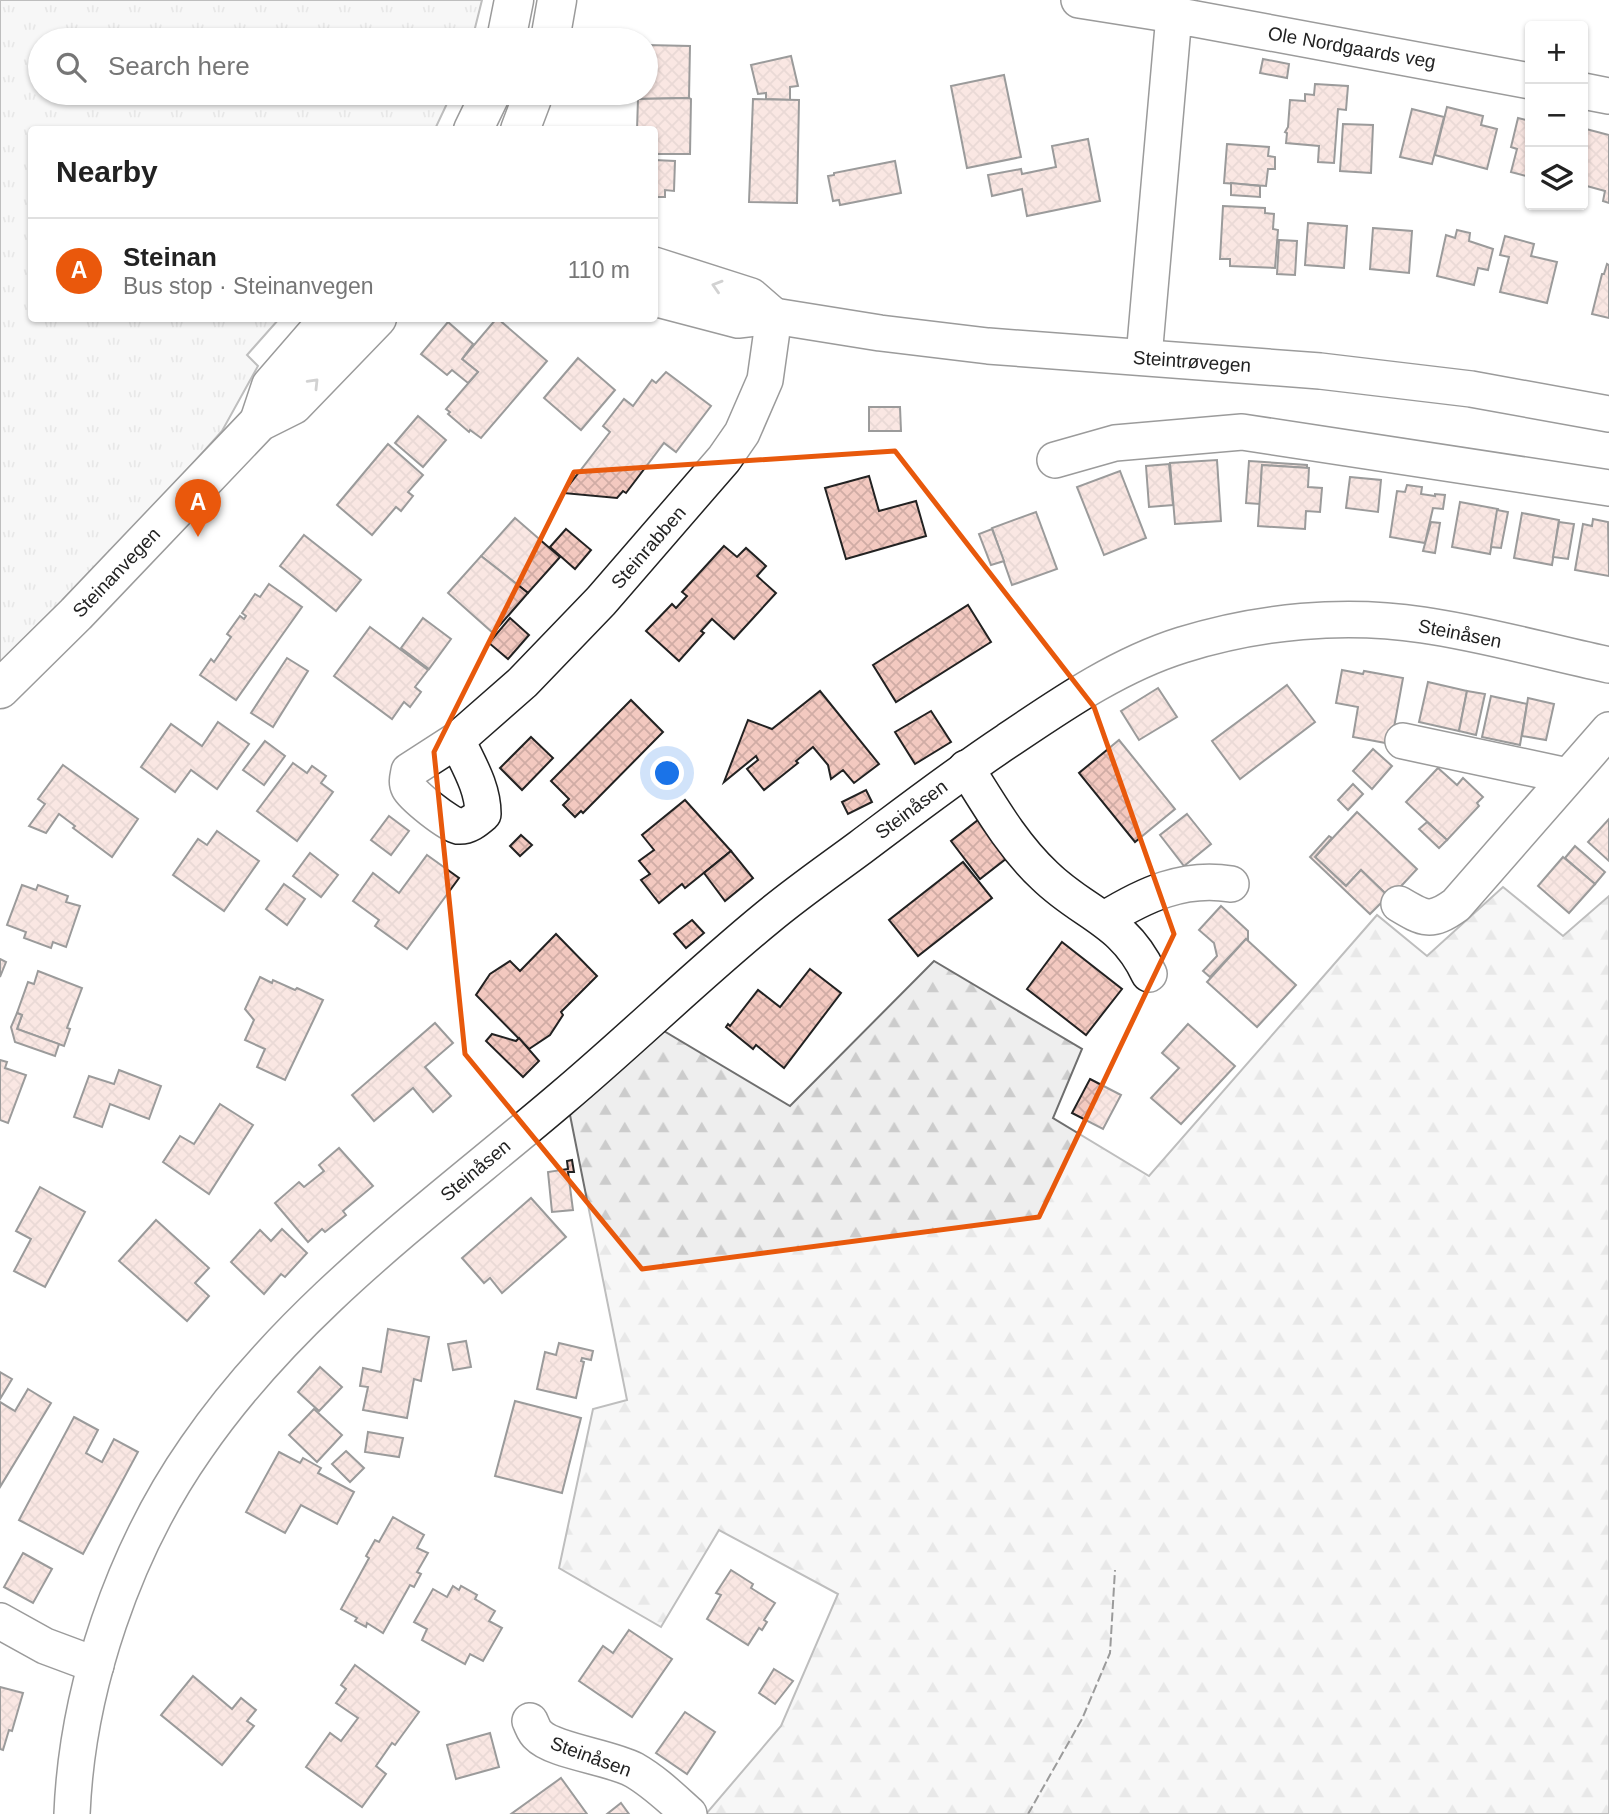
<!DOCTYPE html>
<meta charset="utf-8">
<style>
body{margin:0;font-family:Arial,sans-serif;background:#f6f6f6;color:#222}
.controls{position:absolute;right:21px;top:21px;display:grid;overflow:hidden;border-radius:7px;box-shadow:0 2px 5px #0004}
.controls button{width:63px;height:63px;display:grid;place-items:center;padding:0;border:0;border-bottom:2px solid #e0e0e0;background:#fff;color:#222;font:35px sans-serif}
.you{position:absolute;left:668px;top:774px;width:24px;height:24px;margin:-18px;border:5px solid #fff;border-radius:50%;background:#1a73e8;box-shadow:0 0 0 10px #1a73e833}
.badge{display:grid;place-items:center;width:46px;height:46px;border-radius:50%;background:#ea580c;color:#fff;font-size:23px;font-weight:700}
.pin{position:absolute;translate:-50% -58px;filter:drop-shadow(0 2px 4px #0008)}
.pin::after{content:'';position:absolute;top:37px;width:24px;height:21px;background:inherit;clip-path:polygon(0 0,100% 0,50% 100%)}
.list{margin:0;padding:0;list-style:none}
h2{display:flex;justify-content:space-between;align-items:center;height:91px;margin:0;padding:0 28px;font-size:30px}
h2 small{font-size:23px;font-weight:400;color:#767676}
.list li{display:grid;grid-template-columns:46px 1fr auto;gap:21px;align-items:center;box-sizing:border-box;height:105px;padding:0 28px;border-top:2px solid #e0e0e0}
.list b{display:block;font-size:26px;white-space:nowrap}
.list p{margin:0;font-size:23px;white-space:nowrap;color:#767676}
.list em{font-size:23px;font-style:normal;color:#767676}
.icon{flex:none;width:38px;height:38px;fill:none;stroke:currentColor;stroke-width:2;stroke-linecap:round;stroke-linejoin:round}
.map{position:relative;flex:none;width:1609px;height:1814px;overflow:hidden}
.search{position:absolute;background:#fff;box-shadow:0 2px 5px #0004;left:28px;top:28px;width:630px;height:77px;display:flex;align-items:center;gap:18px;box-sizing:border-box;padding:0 24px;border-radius:38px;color:#767676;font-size:26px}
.panel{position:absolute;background:#fff;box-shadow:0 2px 5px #0004;left:28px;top:126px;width:630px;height:196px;border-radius:7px}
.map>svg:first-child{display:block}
.grass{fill:url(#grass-tufts);stroke:#6f6f6f;stroke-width:2}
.forest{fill:url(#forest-firs);stroke:#6f6f6f;stroke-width:2}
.building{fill:url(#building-cross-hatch);stroke:#222;stroke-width:2}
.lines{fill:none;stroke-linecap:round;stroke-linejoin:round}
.minor-casing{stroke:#222;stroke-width:38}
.major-casing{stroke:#222;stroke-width:41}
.minor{stroke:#fff;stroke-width:35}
.major{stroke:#fff;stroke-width:38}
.fence{stroke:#222;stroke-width:2;stroke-dasharray:9 3.5;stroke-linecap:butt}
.oneway{stroke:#9c9c9c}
.marked{fill:none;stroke:#e8590c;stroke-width:5;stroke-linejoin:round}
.labels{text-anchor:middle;stroke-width:5;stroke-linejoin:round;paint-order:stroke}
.street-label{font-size:19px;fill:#222;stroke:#fff}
</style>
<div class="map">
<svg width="1609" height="1814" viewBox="0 0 1609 1814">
<defs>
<pattern id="grass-tufts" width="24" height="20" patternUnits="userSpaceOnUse" patternTransform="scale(1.75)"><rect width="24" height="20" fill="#eee"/><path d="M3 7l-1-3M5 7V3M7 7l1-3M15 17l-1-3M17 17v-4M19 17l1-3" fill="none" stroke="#ccc"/></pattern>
<pattern id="forest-firs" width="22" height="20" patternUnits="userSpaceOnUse" patternTransform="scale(1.75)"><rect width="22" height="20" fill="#eee"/><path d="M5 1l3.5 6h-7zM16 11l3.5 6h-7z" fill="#ccc"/></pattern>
<pattern id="building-cross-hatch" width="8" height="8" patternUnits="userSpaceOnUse" patternTransform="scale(1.75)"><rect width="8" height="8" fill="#f3c9c0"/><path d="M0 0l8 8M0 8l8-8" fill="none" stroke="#d0aca5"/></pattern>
</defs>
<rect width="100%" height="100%" fill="#fff"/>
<polygon class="grass" points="0,0 482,0 472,40 40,40 40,93 452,93 435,129 32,130 32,318 279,319 247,355 258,366 222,431 0,678"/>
<polygon class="forest" points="1503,887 1563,936 1609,896 1609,1814 706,1814 781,1726 838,1594 719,1530 661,1627 559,1568 593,1409 627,1400 566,1095 647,1021 790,1106 934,961 1082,1049 1053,1118 1149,1176 1377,915 1427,956"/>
<g class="building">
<polygon points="646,45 690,46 689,98 635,99 635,93 646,93"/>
<polygon points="791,56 798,86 790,87 790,100 766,99 766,93 758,94 751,65"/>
<polygon points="1263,59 1289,64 1287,78 1260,73"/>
<polygon points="1004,75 1021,157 967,168 951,86"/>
<polygon points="1315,84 1348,86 1346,110 1338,109 1334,163 1318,162 1319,146 1286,143 1287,133 1285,132 1288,127 1290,100 1305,101 1305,94 1314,95"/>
<polygon points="689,98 691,99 690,154 654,154 654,130 637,130 638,99"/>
<polygon points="753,99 799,100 797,203 749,202"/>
<polygon points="1447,107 1483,116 1481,125 1497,129 1487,169 1435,155"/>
<polygon points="1412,109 1444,117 1432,164 1400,157"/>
<polygon points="1518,118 1530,121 1530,177 1511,172 1517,149 1511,147"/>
<polygon points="1343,124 1373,125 1371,173 1340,171"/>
<polygon points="1586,129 1609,135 1609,203 1603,201 1605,191 1583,185 1583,140"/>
<polygon points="1088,139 1100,201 1027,216 1022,189 992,196 988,175 1021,169 1022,174 1056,167 1052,146"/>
<polygon points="1227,144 1269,147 1268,156 1275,157 1275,169 1268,169 1266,186 1224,183"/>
<polygon points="654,160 675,161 674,191 665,190 665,197 654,197"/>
<polygon points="895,161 901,193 840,205 839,200 833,201 828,176 834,175 834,173"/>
<polygon points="1231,183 1260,186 1260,197 1231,195"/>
<polygon points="1223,206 1265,208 1265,213 1274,214 1273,229 1278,230 1275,268 1230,266 1230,259 1220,259"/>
<polygon points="1308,223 1347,226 1344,268 1305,265"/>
<polygon points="1373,228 1412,231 1409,273 1370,269"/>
<polygon points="1457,230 1470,233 1469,241 1493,249 1488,270 1478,268 1474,285 1437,276 1446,235 1455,238"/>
<polygon points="1505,236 1534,244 1531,256 1557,262 1547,303 1500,292 1509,257 1500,255"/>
<polygon points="1279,240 1297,241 1295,275 1277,274"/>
<polygon points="1607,264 1609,265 1609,318 1592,314 1602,274 1604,274"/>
<polygon points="497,318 547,361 481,438 470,430 469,432 448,414 450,412 446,409 478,372 462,359"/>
<polygon points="448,322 473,344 462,359 478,372 468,383 452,370 447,375 421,354"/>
<polygon points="578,358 615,390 581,430 544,398"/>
<polygon points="666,372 711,406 676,452 664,443 626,493 623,491 617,498 563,493 610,432 603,426 624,399 633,406 652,380 656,383"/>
<polygon points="869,407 900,407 901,431 869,431"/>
<polygon points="418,416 446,440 423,467 395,443"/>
<polygon points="388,444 423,475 408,492 413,496 401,511 396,507 372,535 337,505"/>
<polygon points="1217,460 1221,521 1175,524 1170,463"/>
<polygon points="1249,461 1307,465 1307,468 1262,465 1260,504 1246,503"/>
<polygon points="1169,464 1173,505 1149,507 1146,466"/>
<polygon points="1262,465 1309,468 1308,487 1322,488 1320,512 1306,511 1305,529 1258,526"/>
<polygon points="1120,471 1146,538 1104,555 1077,487"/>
<polygon points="869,476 879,511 916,501 926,536 846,559 825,488"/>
<polygon points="1350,477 1381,480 1378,512 1346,508"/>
<polygon points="1407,485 1422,487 1421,494 1435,496 1435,494 1445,495 1443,509 1433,508 1425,543 1390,537 1397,491 1405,492"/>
<polygon points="1460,502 1498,509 1490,554 1452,547"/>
<polygon points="1497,510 1508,512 1501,548 1491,547"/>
<polygon points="1036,512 1057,569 1012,585 992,528"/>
<polygon points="1522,513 1559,520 1552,565 1514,558"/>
<polygon points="515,518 560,557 528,593 481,556"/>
<polygon points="1593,519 1608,522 1609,576 1575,570 1583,524 1592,526"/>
<polygon points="1431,522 1440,523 1435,553 1423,551"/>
<polygon points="1559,522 1574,524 1568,559 1553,557"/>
<polygon points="566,529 591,550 575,569 550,547"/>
<polygon points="992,529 1004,561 991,565 979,534"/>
<polygon points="304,535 361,580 336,611 280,566"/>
<polygon points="724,546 737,557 746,548 766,566 757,576 776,593 734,639 712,619 701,631 704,633 679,661 646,631 672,604 676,608 687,596 682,592"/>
<polygon points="481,556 528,593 493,633 448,593"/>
<polygon points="269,584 302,607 236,700 200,675 211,659 214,662 231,637 227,634 240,616 244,619 246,616 242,613 255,594 260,597"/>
<polygon points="968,605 991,642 896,702 873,665"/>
<polygon points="423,618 451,639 429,669 401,648"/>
<polygon points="510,618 529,635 508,659 489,643"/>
<polygon points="370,627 428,670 415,687 421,692 410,707 404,702 392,719 334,676"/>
<polygon points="287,658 308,671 273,727 251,713"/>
<polygon points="1342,670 1363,674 1364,671 1403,678 1391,744 1353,737 1358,707 1336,703"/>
<polygon points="1428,682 1467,691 1459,731 1419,722"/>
<polygon points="1287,685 1315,722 1240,779 1212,741"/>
<polygon points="1158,688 1177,717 1139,740 1121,711"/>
<polygon points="820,691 879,764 854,783 843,770 831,779 828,765 813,747 796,761 798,763 764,790 747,769 758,760 756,756 724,782 748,720 772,729"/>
<polygon points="1467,691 1485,694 1476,735 1459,731"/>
<polygon points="1491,696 1527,704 1520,745 1482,737"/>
<polygon points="1528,698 1554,704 1546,740 1522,736"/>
<polygon points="631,700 663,732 583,813 581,811 575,817 563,805 569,799 551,781"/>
<polygon points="931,711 951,742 915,764 895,732"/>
<polygon points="218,722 249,744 217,789 191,770 175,792 141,767 171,724 202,746"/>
<polygon points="531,737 553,758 522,790 500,768"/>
<polygon points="1119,740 1175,809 1135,842 1079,773"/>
<polygon points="265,741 285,756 264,785 243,770"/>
<polygon points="1373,749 1392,766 1372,789 1353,771"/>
<polygon points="293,763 307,773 312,766 326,776 321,783 333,792 297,841 257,811"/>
<polygon points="63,765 138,819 112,857 73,828 75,826 59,814 46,833 29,826 45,804 38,799"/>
<polygon points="1438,768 1457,785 1463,778 1483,797 1477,803 1479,806 1447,840 1406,802"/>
<polygon points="1353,784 1363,794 1348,810 1338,800"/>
<polygon points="866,790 872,802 848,814 842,802"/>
<polygon points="685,800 731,851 685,888 682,884 659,903 641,880 650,874 639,861 654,850 642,835"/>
<polygon points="1357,812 1417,869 1390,898 1361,870 1346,886 1315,857"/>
<polygon points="1187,814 1211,844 1184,866 1160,835"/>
<polygon points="389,816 409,831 391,855 371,840"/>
<polygon points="1609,819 1609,861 1588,842"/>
<polygon points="978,820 1007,858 980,879 951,841"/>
<polygon points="1427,822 1447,840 1439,848 1419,829"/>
<polygon points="217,831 259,861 224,911 173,875 198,839 207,845"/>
<polygon points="521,835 532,845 520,856 510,846"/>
<polygon points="1329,836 1332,838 1315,857 1346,886 1361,870 1388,896 1370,914 1310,857"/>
<polygon points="1575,846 1605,872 1595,884 1565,858"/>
<polygon points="731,851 753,878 725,901 704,873"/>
<polygon points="310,853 338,875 321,897 293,876"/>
<polygon points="427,855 459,878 407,949 375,926 379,920 353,901 373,873 399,893"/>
<polygon points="1563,857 1595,884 1569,913 1538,886"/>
<polygon points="963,862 992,898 918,956 889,920"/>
<polygon points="284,884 305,899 287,925 266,909"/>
<polygon points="22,885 36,890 38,885 68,896 66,902 80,906 66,947 53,942 51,948 24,938 26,932 7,925"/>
<polygon points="1221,906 1248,931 1248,942 1246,939 1210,977 1203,971 1217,956 1214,943 1199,930"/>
<polygon points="692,920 704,933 686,948 674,934"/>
<polygon points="556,934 597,976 561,1012 563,1015 550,1035 529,1049 476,995 490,974 510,961 520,971"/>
<polygon points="1246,939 1296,985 1257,1027 1207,982"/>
<polygon points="1062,942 1122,989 1086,1035 1027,989"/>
<polygon points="0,959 6,962 0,977"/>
<polygon points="810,969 841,993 784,1068 756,1045 753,1049 726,1027 728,1024 730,1026 758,990 780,1007"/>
<polygon points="38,971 82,988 67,1028 70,1029 64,1046 17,1029 22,1015 17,1013 28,982 34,984"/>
<polygon points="260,977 272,983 273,980 295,990 297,988 323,1000 285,1080 257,1067 265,1049 245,1040 254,1020 245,1009"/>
<polygon points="17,1013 22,1015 17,1029 59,1044 55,1056 15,1042 11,1027"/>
<polygon points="435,1023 453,1043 425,1067 451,1096 433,1112 413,1088 374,1121 352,1095"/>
<polygon points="1188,1024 1235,1066 1181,1124 1151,1098 1179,1068 1162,1053"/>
<polygon points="492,1034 516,1041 519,1038 539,1061 523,1077 486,1041"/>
<polygon points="0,1060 7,1062 5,1068 26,1075 8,1123 0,1120"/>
<polygon points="119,1070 161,1086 149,1119 110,1104 102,1127 74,1117 89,1076 114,1084"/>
<polygon points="1090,1079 1121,1095 1103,1129 1072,1113"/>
<polygon points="220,1104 253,1125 209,1194 163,1162 180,1136 194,1144"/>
<polygon points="339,1148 373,1186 343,1211 346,1215 325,1232 322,1229 308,1242 275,1203 299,1182 304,1187 324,1171 319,1165"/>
<polygon points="572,1160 574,1172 568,1172 573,1210 552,1212 548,1172 568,1169 567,1161"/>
<polygon points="40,1187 85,1212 45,1287 14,1271 31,1239 16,1231"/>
<polygon points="531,1198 566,1237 502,1293 490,1278 484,1283 462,1258"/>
<polygon points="156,1220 209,1268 195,1283 209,1296 187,1321 119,1261"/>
<polygon points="282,1229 307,1253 285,1277 281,1274 264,1294 231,1262 260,1230 271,1241"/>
<polygon points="388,1329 429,1337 421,1381 414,1379 407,1418 363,1410 368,1387 360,1386 363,1368 381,1372"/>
<polygon points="466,1341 471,1367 453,1370 448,1344"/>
<polygon points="559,1343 593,1351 591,1360 582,1358 581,1361 584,1362 576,1398 537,1389 545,1352 556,1355"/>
<polygon points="320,1367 342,1387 319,1411 298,1392"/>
<polygon points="0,1372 12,1379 0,1399"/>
<polygon points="28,1389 51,1403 0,1487 0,1402 15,1411"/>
<polygon points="515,1401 581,1418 562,1493 495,1476"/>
<polygon points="314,1409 342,1435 317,1462 289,1435"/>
<polygon points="74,1417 98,1430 86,1453 102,1462 114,1439 138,1452 83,1554 19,1520"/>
<polygon points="368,1432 403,1438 399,1457 365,1452"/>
<polygon points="346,1451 364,1468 350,1482 332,1464"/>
<polygon points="279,1452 300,1463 303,1458 321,1468 318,1473 354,1492 337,1524 301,1505 285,1533 246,1512"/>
<polygon points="393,1517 424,1535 417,1548 428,1553 417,1572 421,1574 414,1587 410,1585 383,1633 367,1623 366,1627 355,1621 357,1618 341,1609 369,1558 366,1556 375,1540 379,1542"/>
<polygon points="23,1553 52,1569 33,1603 4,1587"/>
<polygon points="731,1570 753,1584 751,1588 775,1603 764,1620 767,1622 762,1630 759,1628 748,1645 707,1619 721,1595 716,1593"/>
<polygon points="453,1586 459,1590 461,1586 477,1595 475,1599 495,1611 489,1621 502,1628 483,1661 470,1654 465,1664 422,1640 427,1629 414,1622 433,1589 447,1597"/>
<polygon points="629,1630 672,1659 632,1717 579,1681 603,1646 613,1653"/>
<polygon points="355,1665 419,1712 395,1745 392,1743 376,1766 386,1774 362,1807 306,1767 330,1733 341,1741 358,1718 336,1703 346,1689 341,1685"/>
<polygon points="774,1669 793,1681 775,1704 759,1693"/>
<polygon points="193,1676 232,1709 241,1698 256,1710 247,1721 254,1726 222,1765 161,1715"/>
<polygon points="0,1687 23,1693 12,1731 9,1730 3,1750 0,1749"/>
<polygon points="685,1712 715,1732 687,1774 656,1753"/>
<polygon points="490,1733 499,1767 456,1779 447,1745"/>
<polygon points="561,1778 587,1814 511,1814"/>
<polygon points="621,1803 629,1814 607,1814"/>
</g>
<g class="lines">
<g class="minor-casing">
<g id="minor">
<polyline points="1079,0 1174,15"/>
<polyline points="1583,91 1609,96"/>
<polyline points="654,265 751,296 774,316"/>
<polyline points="654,298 738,320 774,316 880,333 988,346 1320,371 1471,389 1609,414"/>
<polyline points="1144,357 1174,15 1530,81"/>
<polyline points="1055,460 1115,443 1242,432 1609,488"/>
<path d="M457 740C468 764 483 787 483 814 476 820 468 827 458 826 448 824 413 796 409 788 406 782 408 777 409 771L457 740 523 682 601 601 724 459 742 433 765 380 774 316"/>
<polyline points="1403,741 1568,776"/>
<path d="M966 768C990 806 1012 845 1045 876 1084 914 1124 920 1149 974"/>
<path d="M1399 904C1424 919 1431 923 1456 905L1609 730"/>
<path d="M1105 919C1144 895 1184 876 1231 884"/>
<polyline points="0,1621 45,1646 96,1665"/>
<path d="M530 1721C532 1725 534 1732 538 1735 553 1751 610 1757 634 1770 655 1782 672 1799 689 1814"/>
<path d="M72 1814C77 1688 124 1551 196 1448 293 1307 433 1208 562 1098 632 1039 697 975 768 917 798 892 830 870 861 847 909 811 957 774 1007 741 1062 704 1118 665 1182 645 1259 621 1344 613 1423 625 1486 634 1547 652 1609 665"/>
</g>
</g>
<g class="major-casing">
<g id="major">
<polyline points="506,40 514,0"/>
<polyline points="550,40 557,0"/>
<polyline points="473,130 491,93"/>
<polyline points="520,130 534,93"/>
<polyline points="259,422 271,386 330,318"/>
<polyline points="0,689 76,614 259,422 293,405 377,318"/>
</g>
</g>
<use href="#minor" class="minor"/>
<use href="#major" class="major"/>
<polyline class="fence" points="1028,1814 1082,1719 1110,1653 1115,1570"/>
</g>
<defs><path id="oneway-chevron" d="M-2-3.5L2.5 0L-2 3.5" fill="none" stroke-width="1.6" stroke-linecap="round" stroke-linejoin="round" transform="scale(1.75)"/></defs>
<g class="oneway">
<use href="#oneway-chevron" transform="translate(717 286) rotate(-163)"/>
<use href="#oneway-chevron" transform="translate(314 383) rotate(-46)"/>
</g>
<path d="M0 0H1609V1814H0ZM895 451 1094 707 1174 934 1039 1217 642 1269 465 1054 434 752 574 472Z" fill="#fff" fill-opacity=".55" fill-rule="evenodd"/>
<path class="marked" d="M895 451 1094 707 1174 934 1039 1217 642 1269 465 1054 434 752 574 472Z"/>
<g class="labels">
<g class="street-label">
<text transform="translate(1352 47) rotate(10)" y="7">Ole Nordgaards veg</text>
<text transform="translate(1192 361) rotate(4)" y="7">Steintrøvegen</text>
<text transform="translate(648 547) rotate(-49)" y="7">Steinrabben</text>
<text transform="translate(116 572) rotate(-46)" y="7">Steinanvegen</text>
<text transform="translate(1460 633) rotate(11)" y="7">Steinåsen</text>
<text transform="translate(911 809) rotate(-37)" y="7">Steinåsen</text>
<text transform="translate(475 1170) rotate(-40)" y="7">Steinåsen</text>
<text transform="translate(591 1756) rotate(20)" y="7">Steinåsen</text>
</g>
</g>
</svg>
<div class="controls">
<button>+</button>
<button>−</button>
<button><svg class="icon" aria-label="layers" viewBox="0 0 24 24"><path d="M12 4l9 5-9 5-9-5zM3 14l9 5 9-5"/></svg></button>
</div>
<div class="you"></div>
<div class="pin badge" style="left:198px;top:537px">A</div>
<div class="search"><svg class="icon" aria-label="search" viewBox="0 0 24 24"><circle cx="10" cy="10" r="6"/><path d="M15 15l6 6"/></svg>Search here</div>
<section class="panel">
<h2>Nearby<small></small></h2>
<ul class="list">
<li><span class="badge">A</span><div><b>Steinan</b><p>Bus stop · Steinanvegen</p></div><em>110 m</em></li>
</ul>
</section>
</div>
